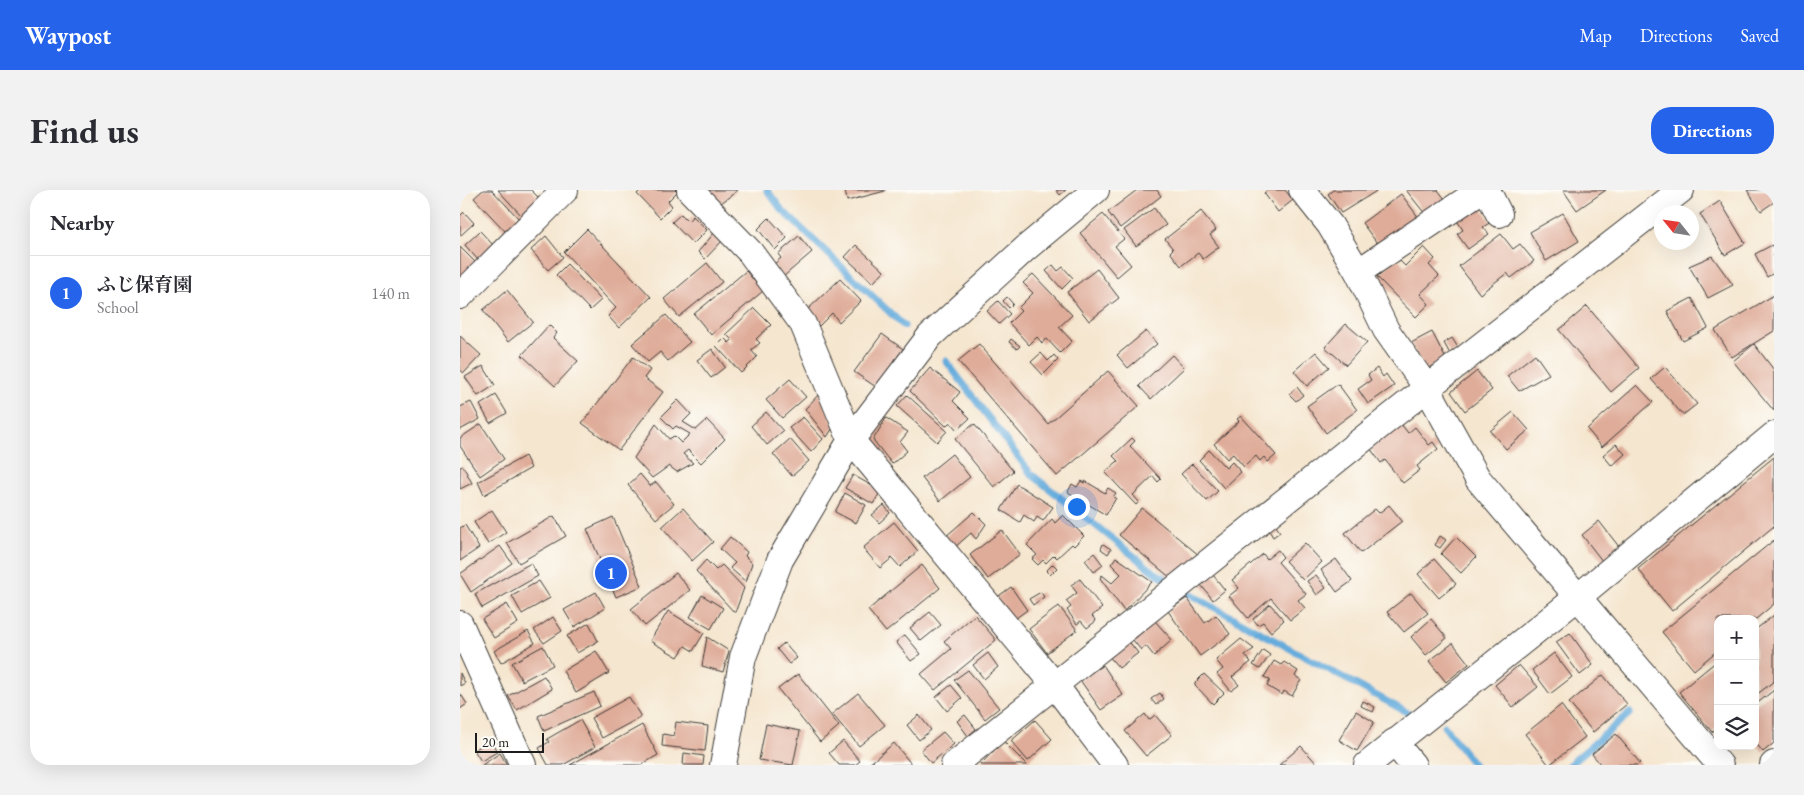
<!DOCTYPE html>
<meta charset="utf-8">
<style>
body{margin:0;font-family:"EB Garamond","Noto Serif JP",serif;background:#f2f2f3;color:#2b2b33}
.controls{position:absolute;right:15px;bottom:15px;display:grid;overflow:hidden;border-radius:10px;box-shadow:0 5px 20px #0002}
.controls button{width:45px;height:45px;display:grid;place-items:center;padding:0;border:0;border-bottom:1px solid #e1e1e2;background:#fff;color:#2b2b33;font:25px sans-serif}
.compass{position:absolute;left:1194px;top:15px;width:45px;height:45px;border-radius:50%;background:#fff;box-shadow:0 5px 20px #0002;rotate:300deg}
.scale{position:absolute;left:15px;bottom:12px;width:69px;box-sizing:border-box;padding-left:5px;border:2px solid #1c1c1c;border-top:0;font-size:14px;line-height:18px;white-space:nowrap;color:#1c1c1c;-webkit-text-stroke:4px #fdfcf7;paint-order:stroke}
.you{position:absolute;left:616px;top:316px;width:18px;height:18px;margin:-12px;border:4px solid #fff;border-radius:50%;background:#1a73e8;box-shadow:0 0 0 8px #1a73e833}
.badge{display:grid;place-items:center;width:32px;height:32px;border-radius:50%;background:#2563eb;color:#fff;font-size:16px;font-weight:700}
.pin{position:absolute;translate:-50% -50%;border:2px solid #fff;box-shadow:0 1px 5px #0006}
.list{margin:0;padding:0;list-style:none}
h2{display:flex;justify-content:space-between;align-items:center;height:65px;margin:0;padding:0 20px;font-size:21px}
h2 small{font-size:16px;font-weight:400;color:#7c7c81}
.list li{display:grid;grid-template-columns:32px 1fr auto;gap:15px;align-items:center;box-sizing:border-box;height:75px;padding:0 20px;border-top:1px solid #e1e1e2}
.list b{display:block;font-size:19px;white-space:nowrap}
.list p{margin:0;font-size:16px;white-space:nowrap;color:#7c7c81}
.list em{font-size:16px;font-style:normal;color:#7c7c81}
.icon{flex:none;width:28px;height:28px;fill:none;stroke:currentColor;stroke-width:2;stroke-linecap:round;stroke-linejoin:round}
.map{position:relative;flex:none;width:1314px;height:575px;overflow:hidden;border-radius:20px}
header{display:flex;align-items:center;gap:30px;box-sizing:border-box;height:70px;padding:0 25px;background:#2563eb;color:#fff}
header strong{font-size:24px}
nav{display:flex;gap:28px;margin-inline-start:auto;font-size:18px}
.intro{display:flex;align-items:center;justify-content:space-between;box-sizing:border-box;height:120px;padding:0 30px}
h1{margin:0;font-size:35px}
.button{padding:12px 22px;border-radius:20px;background:#2563eb;color:#fff;font-size:18px;font-weight:700}
main{display:flex;gap:30px;padding:0 30px}
aside{flex:1;background:#fff;border-radius:20px;box-shadow:0 5px 20px #0002}
.map>svg:first-child{display:block}
.lines{fill:none;stroke-linecap:round;stroke-linejoin:round}
.stream{stroke:#65acdc;stroke-width:7}
.building{fill:#dfac99}
.minor-casing{stroke:#3d3a37;stroke-width:28}
.minor{stroke:#fff;stroke-width:26}
</style>
<header>
<strong>Waypost</strong>
<nav><a>Map</a><a>Directions</a><a>Saved</a></nav>
</header>
<div class="intro"><h1>Find us</h1><a class="button">Directions</a></div>
<main>
<aside>
<h2>Nearby<small></small></h2>
<ul class="list">
<li><span class="badge">1</span><div><b>ふじ保育園</b><p>School</p></div><em>140 m</em></li>
</ul>
</aside>
<div class="map">
<svg width="1314" height="575" viewBox="0 0 1314 575">
<rect width="100%" height="100%" fill="#fdfcf7"/>
<filter id="ink" filterUnits="userSpaceOnUse"><feTurbulence type="fractalNoise" baseFrequency=".02" numOctaves="2"/><feDisplacementMap in="SourceGraphic" scale="10" xChannelSelector="R" yChannelSelector="G"/><feConvolveMatrix kernelMatrix="1 2 1 2 8 2 1 2 1" color-interpolation-filters="sRGB"/></filter>
<filter id="wash" filterUnits="userSpaceOnUse"><feTurbulence type="fractalNoise" baseFrequency=".0096" numOctaves="4" result="noise"/><feDisplacementMap in="SourceGraphic" scale="20" xChannelSelector="R" yChannelSelector="G"/><feGaussianBlur stdDeviation="1.12" result="paint"/><feColorMatrix in="noise" values="0 0 0 0 0 0 0 0 0 0 0 0 0 0 0 0 0 1.4 0 .05"/><feComposite in="paint" operator="in"/></filter>
<g filter="url(#wash)">
<rect width="100%" height="100%" fill="#f5e6cf"/>
<g class="lines">
<g class="stream">
<polyline points="307,0 321,19 444,136"/>
<polyline points="486,171 571,284 694,382 705,388"/>
<polyline points="728,403 950,524"/>
<polyline points="984,536 1014,575"/>
<polyline points="1109,575 1170,523"/>
</g>
</g>
<g id="blocks">
<g class="building">
<polygon points="23,0 32,0 60,30 46,42 14,8"/>
<polygon points="38,0 71,0 80,9 62,26"/>
<polygon points="181,0 215,0 217,2 208,11 212,16 200,28 177,4"/>
<polygon points="248,0 278,0 260,14"/>
<polygon points="385,0 425,0 425,1 387,11"/>
<polygon points="596,0 606,0 600,5"/>
<polygon points="677,0 697,0 701,6 660,38 648,22"/>
<polygon points="808,0 825,0 833,10 818,22 804,3"/>
<polygon points="873,0 918,0 881,23 868,4"/>
<polygon points="946,0 978,0 985,9 966,25"/>
<polygon points="1103,0 1146,0 1117,20"/>
<polygon points="1287,0 1314,0 1314,12 1301,21"/>
<polygon points="941,4 959,28 920,57 902,33"/>
<polygon points="1260,11 1285,53 1265,65 1240,24"/>
<polygon points="1018,13 1031,32 1023,37 1029,44 1008,59 997,44 1003,40 996,29"/>
<polygon points="694,18 706,35 676,56 664,40"/>
<polygon points="741,21 756,40 750,45 759,57 743,69 738,63 721,76 710,62 713,59 705,49"/>
<polygon points="4,22 14,33 0,46 0,26"/>
<polygon points="1103,23 1119,51 1086,71 1070,42"/>
<polygon points="221,24 228,31 233,26 247,40 233,54 212,32"/>
<polygon points="643,24 664,49 655,56 671,75 657,87 620,43"/>
<polygon points="309,28 327,48 315,60 298,39"/>
<polygon points="127,39 191,107 159,138 148,126 156,118 104,62"/>
<polygon points="20,41 34,56 18,70 5,55"/>
<polygon points="255,42 264,49 245,69 238,62"/>
<polygon points="1041,44 1053,59 1060,54 1074,71 1051,88 1047,83 1020,104 999,76"/>
<polygon points="86,46 103,67 88,80 71,60"/>
<polygon points="339,46 352,62 323,87 313,75 321,68 318,64"/>
<polygon points="396,55 424,81 413,93 385,67"/>
<polygon points="1312,55 1314,59 1314,83 1307,87 1295,64"/>
<polygon points="0,57 15,72 0,88"/>
<polygon points="964,57 975,69 969,75 979,86 960,104 969,114 956,127 917,87 937,68 945,76"/>
<polygon points="1252,66 1273,95 1248,108 1229,76"/>
<polygon points="247,73 262,92 219,127 204,109"/>
<polygon points="107,74 141,110 130,120 96,85"/>
<polygon points="593,75 598,81 603,77 613,88 602,99 586,81"/>
<polygon points="637,79 659,108 629,131 607,102"/>
<polygon points="286,81 303,101 251,145 234,124"/>
<polygon points="573,84 612,125 599,137 612,151 600,163 587,149 582,153 577,147 569,155 549,133 561,121 558,118 573,103 563,93"/>
<polygon points="380,89 401,111 379,132 372,123 359,136 345,122"/>
<polygon points="47,100 73,132 48,152 23,120"/>
<polygon points="1314,105 1314,141 1272,167 1255,140"/>
<polygon points="547,107 553,114 549,118 543,111"/>
<polygon points="1232,108 1248,138 1223,151 1207,121"/>
<polygon points="538,111 550,124 539,134 527,121"/>
<polygon points="1127,116 1179,178 1151,202 1099,140"/>
<polygon points="294,118 311,135 296,149 300,153 291,160 297,167 281,183 256,156 264,148 269,153 272,150 266,144"/>
<polygon points="206,125 230,152 208,171 200,162 188,172 172,154"/>
<polygon points="886,134 907,152 886,175 865,157"/>
<polygon points="89,135 97,143 93,148 118,171 95,196 62,165"/>
<polygon points="686,141 697,154 668,178 657,165"/>
<polygon points="972,142 986,169 965,180 951,153"/>
<polygon points="422,144 443,159 416,197 394,182"/>
<polygon points="0,146 21,165 4,183 0,180"/>
<polygon points="992,148 999,159 990,164 984,153"/>
<polygon points="551,149 560,156 557,159 549,152"/>
<polygon points="519,154 588,234 648,181 679,216 597,286 498,171"/>
<polygon points="1294,154 1314,180 1314,221 1273,171"/>
<polygon points="252,159 265,177 251,188 237,170"/>
<polygon points="856,162 869,177 847,196 834,181"/>
<polygon points="581,163 588,171 594,165 598,170 583,185 571,172"/>
<polygon points="1075,164 1089,184 1059,201 1047,186"/>
<polygon points="712,165 724,178 691,209 679,196"/>
<polygon points="173,167 190,180 184,188 203,202 159,260 122,233"/>
<polygon points="23,176 35,195 18,206 5,187"/>
<polygon points="1205,177 1237,214 1223,225 1191,189"/>
<polygon points="470,178 500,202 493,211 510,228 497,240 490,232 486,236 450,201"/>
<polygon points="917,178 923,187 926,184 934,196 908,214 898,199 911,190 908,185"/>
<polygon points="1017,181 1032,200 1005,221 991,202"/>
<polygon points="330,189 346,207 322,228 306,210"/>
<polygon points="878,194 897,220 866,243 847,216"/>
<polygon points="1177,195 1193,212 1142,257 1127,239"/>
<polygon points="837,197 843,205 836,211 829,204"/>
<polygon points="360,203 374,236 367,247 345,219"/>
<polygon points="36,205 47,223 30,233 20,215"/>
<polygon points="447,205 487,241 477,252 437,216"/>
<polygon points="218,210 231,224 223,232 236,240 247,230 265,249 241,273 228,260 223,264 233,273 217,282 209,276 192,288 174,268 196,234 209,249 214,246 221,253 230,244 216,236 213,239 201,227"/>
<polygon points="11,212 20,229 0,240 0,217"/>
<polygon points="306,222 323,241 307,255 291,236"/>
<polygon points="1053,222 1069,240 1046,259 1030,241"/>
<polygon points="781,226 816,265 808,272 804,267 800,271 796,266 784,277 773,264 767,269 754,254 779,231 777,229"/>
<polygon points="343,227 363,249 351,262 329,238"/>
<polygon points="426,228 448,242 440,252 447,261 432,274 413,250"/>
<polygon points="21,234 44,269 20,286 0,256 0,248"/>
<polygon points="514,234 553,281 534,297 495,249"/>
<polygon points="941,234 948,243 955,237 969,255 973,252 978,259 957,276 960,280 943,293 925,270 921,273 910,258"/>
<polygon points="672,248 675,251 670,256 701,289 698,292 693,286 673,305 679,312 676,315 645,282 658,271 653,266"/>
<polygon points="330,249 349,271 332,286 313,264"/>
<polygon points="1156,254 1165,264 1152,276 1143,265"/>
<polygon points="749,260 766,278 772,272 781,282 764,298 739,270"/>
<polygon points="492,264 510,287 480,311 462,288"/>
<polygon points="65,266 71,278 24,305 18,292"/>
<polygon points="1314,267 1314,336 1212,421 1178,379"/>
<polygon points="732,274 758,301 747,311 721,284"/>
<polygon points="3,276 12,293 0,299 0,277"/>
<polygon points="180,284 190,296 196,292 214,314 196,329 168,295"/>
<polygon points="393,285 421,301 413,314 385,298"/>
<polygon points="621,291 624,293 625,291 645,303 648,298 656,303 653,307 656,308 646,325 608,302 612,294 617,297"/>
<polygon points="557,294 593,317 583,331 577,327 574,332 564,325 560,332 541,320"/>
<polygon points="385,303 406,315 396,333 375,322"/>
<polygon points="424,315 430,323 419,333 412,325"/>
<polygon points="929,315 942,331 901,363 885,343 915,319 919,323"/>
<polygon points="223,318 253,352 232,371 202,337"/>
<polygon points="682,318 740,366 718,394 659,345"/>
<polygon points="32,320 46,342 28,354 14,332"/>
<polygon points="514,322 526,334 516,349 511,343 494,358 485,347"/>
<polygon points="603,325 624,346 614,356 612,354 597,368 594,365 586,373 583,370 578,375 572,369 577,365 567,355 592,329 595,333"/>
<polygon points="94,326 106,346 59,373 47,353"/>
<polygon points="153,327 182,396 156,407 127,339"/>
<polygon points="1139,331 1160,358 1143,372 1122,345"/>
<polygon points="434,332 458,361 440,377 432,368 420,378 403,358"/>
<polygon points="814,333 820,342 813,347 807,337"/>
<polygon points="5,335 19,358 0,371 0,338"/>
<polygon points="542,340 560,364 528,389 510,365"/>
<polygon points="980,346 986,350 980,358 975,355"/>
<polygon points="270,347 287,362 285,366 292,373 286,392 270,378 275,373 260,359"/>
<polygon points="996,347 1016,367 1001,383 981,364"/>
<polygon points="1314,350 1314,414 1296,429 1258,429 1258,460 1234,480 1202,442"/>
<polygon points="845,353 862,372 843,390 825,371"/>
<polygon points="643,354 651,359 648,364 641,359"/>
<polygon points="40,356 52,373 11,402 0,384"/>
<polygon points="818,360 823,367 818,372 846,404 838,410 845,418 830,430 811,408 788,428 769,406 779,398 772,390 803,364 807,369"/>
<polygon points="634,363 643,375 634,382 625,370"/>
<polygon points="656,367 692,392 664,421 640,388 642,385 652,393 661,384 651,374"/>
<polygon points="876,369 892,391 877,402 861,380"/>
<polygon points="974,369 996,394 979,408 958,384"/>
<polygon points="246,370 256,380 262,375 284,398 275,423 236,381"/>
<polygon points="71,373 78,386 22,418 15,404"/>
<polygon points="593,374 597,378 590,385 586,381"/>
<polygon points="462,375 480,398 426,442 408,420"/>
<polygon points="216,383 230,400 185,436 171,419"/>
<polygon points="753,385 765,400 753,410 741,395"/>
<polygon points="856,385 866,398 857,405 847,391"/>
<polygon points="620,389 642,418 632,426 636,431 627,438 621,431 617,434 607,420 611,417 606,411 617,403 611,395"/>
<polygon points="79,391 90,408 62,424 52,406"/>
<polygon points="551,397 567,420 552,431 536,408"/>
<polygon points="136,402 145,418 114,437 104,420"/>
<polygon points="581,402 584,407 573,415 569,409"/>
<polygon points="951,403 968,423 944,442 927,422"/>
<polygon points="242,405 263,418 251,439 230,427"/>
<polygon points="727,408 745,433 756,425 770,444 740,466 708,421"/>
<polygon points="47,414 58,433 34,448 22,429"/>
<polygon points="810,414 824,430 811,442 803,432 798,435 793,429"/>
<polygon points="599,416 617,440 587,463 569,439"/>
<polygon points="208,421 244,443 233,461 225,456 218,467 190,451"/>
<polygon points="470,422 481,435 461,451 450,438"/>
<polygon points="515,425 536,450 475,500 461,484 491,459 484,451"/>
<polygon points="1314,425 1314,491 1295,506 1295,440"/>
<polygon points="93,427 102,441 84,453 74,440"/>
<polygon points="971,429 987,448 966,465 951,447"/>
<polygon points="695,431 712,450 694,466 686,456 681,460 673,450"/>
<polygon points="129,433 138,451 117,463 107,446"/>
<polygon points="68,441 75,453 41,473 34,461"/>
<polygon points="1110,443 1133,475 1120,485 1096,452"/>
<polygon points="445,445 461,464 451,471 436,452"/>
<polygon points="247,447 269,461 263,482 242,476"/>
<polygon points="667,449 678,463 659,478 647,464"/>
<polygon points="781,449 794,459 785,465 791,472 772,487 779,495 771,501 757,484 763,479 756,470"/>
<polygon points="324,453 337,468 329,474 317,459"/>
<polygon points="993,453 1009,474 986,492 969,471"/>
<polygon points="83,456 93,475 62,491 52,473"/>
<polygon points="803,460 810,465 800,479 793,475"/>
<polygon points="136,461 149,483 116,503 103,481"/>
<polygon points="528,463 538,477 524,489 513,475"/>
<polygon points="1094,463 1112,487 1090,504 1072,480"/>
<polygon points="1258,470 1258,537 1252,542 1219,502"/>
<polygon points="814,471 821,475 824,472 838,481 835,486 841,490 832,506 824,501 822,505 807,496 810,490 804,487"/>
<polygon points="643,475 663,505 641,520 620,490"/>
<polygon points="1059,475 1078,497 1053,517 1035,495"/>
<polygon points="508,480 539,518 525,529 494,490"/>
<polygon points="0,483 5,493 0,496"/>
<polygon points="338,484 379,536 360,552 318,499"/>
<polygon points="744,484 764,503 753,514 734,494"/>
<polygon points="1143,485 1167,514 1133,542 1109,513"/>
<polygon points="84,486 92,499 57,520 48,506"/>
<polygon points="491,495 502,508 487,521 476,507"/>
<polygon points="1314,500 1314,553 1303,562 1295,552 1295,515"/>
<polygon points="134,502 140,516 84,541 78,526"/>
<polygon points="0,503 7,514 0,519"/>
<polygon points="398,503 425,535 399,556 372,524"/>
<polygon points="700,503 704,509 696,515 691,509"/>
<polygon points="169,507 181,527 142,548 131,528"/>
<polygon points="903,511 915,517 913,522 901,516"/>
<polygon points="1101,515 1125,547 1089,575 1065,544"/>
<polygon points="896,521 914,532 897,561 879,550"/>
<polygon points="685,524 689,530 695,525 712,545 686,566 665,541"/>
<polygon points="459,525 471,540 459,550 447,535"/>
<polygon points="505,525 516,539 508,546 497,531"/>
<polygon points="120,530 135,557 103,575 88,575 79,558 89,552 87,549"/>
<polygon points="575,530 592,549 568,571 551,551"/>
<polygon points="216,532 248,536 245,561 202,556 203,544 214,546"/>
<polygon points="306,534 340,541 333,575 299,570"/>
<polygon points="182,535 198,565 181,575 110,575"/>
<polygon points="483,542 494,554 471,573 461,560"/>
<polygon points="1156,544 1180,573 1177,575 1141,575 1132,564"/>
<polygon points="31,550 37,562 21,571 14,560"/>
<polygon points="383,551 400,571 395,575 379,575 369,563"/>
<polygon points="543,551 567,575 520,575"/>
<polygon points="434,553 452,575 408,575"/>
<polygon points="841,556 858,575 819,575"/>
<polygon points="40,563 47,575 22,575"/>
<polygon points="224,563 244,566 243,575 223,575"/>
</g>
</g>
</g>
<g filter="url(#ink)">
<use href="#blocks" fill-opacity="0" stroke="#3d3a37" stroke-width="1"/>
<g class="lines">
<g class="minor-casing">
<g id="minor">
<polyline points="230,0 290,62 343,134 391,250 594,494 655,575"/>
<polyline points="842,0 870,35 898,82 926,140 967,198 1018,289 1260,575"/>
<polyline points="1027,0 1039,24"/>
<polyline points="898,82 1021,0"/>
<polyline points="0,106 105,0"/>
<polyline points="0,434 63,575"/>
<polyline points="934,552 953,575"/>
<polyline points="263,575 283,467 320,370 391,250 470,146 566,58 636,0"/>
<polyline points="494,575 967,198 1221,0"/>
<polyline points="907,575 1118,407 1314,245"/>
<polyline points="1313,575 1314,574"/>
</g>
</g>
<use href="#minor" class="minor"/>
</g>
</g>
</svg>
<div class="controls">
<button>+</button>
<button>−</button>
<button><svg class="icon" aria-label="layers" viewBox="0 0 24 24"><path d="M12 4l9 5-9 5-9-5zM3 14l9 5 9-5"/></svg></button>
</div>
<svg class="compass" viewBox="-18 -18 36 36"><path d="M0-13l5 13h-10z" fill="#e53935"/><path d="M0 13l5-13h-10z" fill="#7c7c81"/></svg>
<div class="scale">20 m</div>
<div class="you"></div>
<div class="pin badge" style="left:151px;top:383px">1</div>
</div>
</main>
